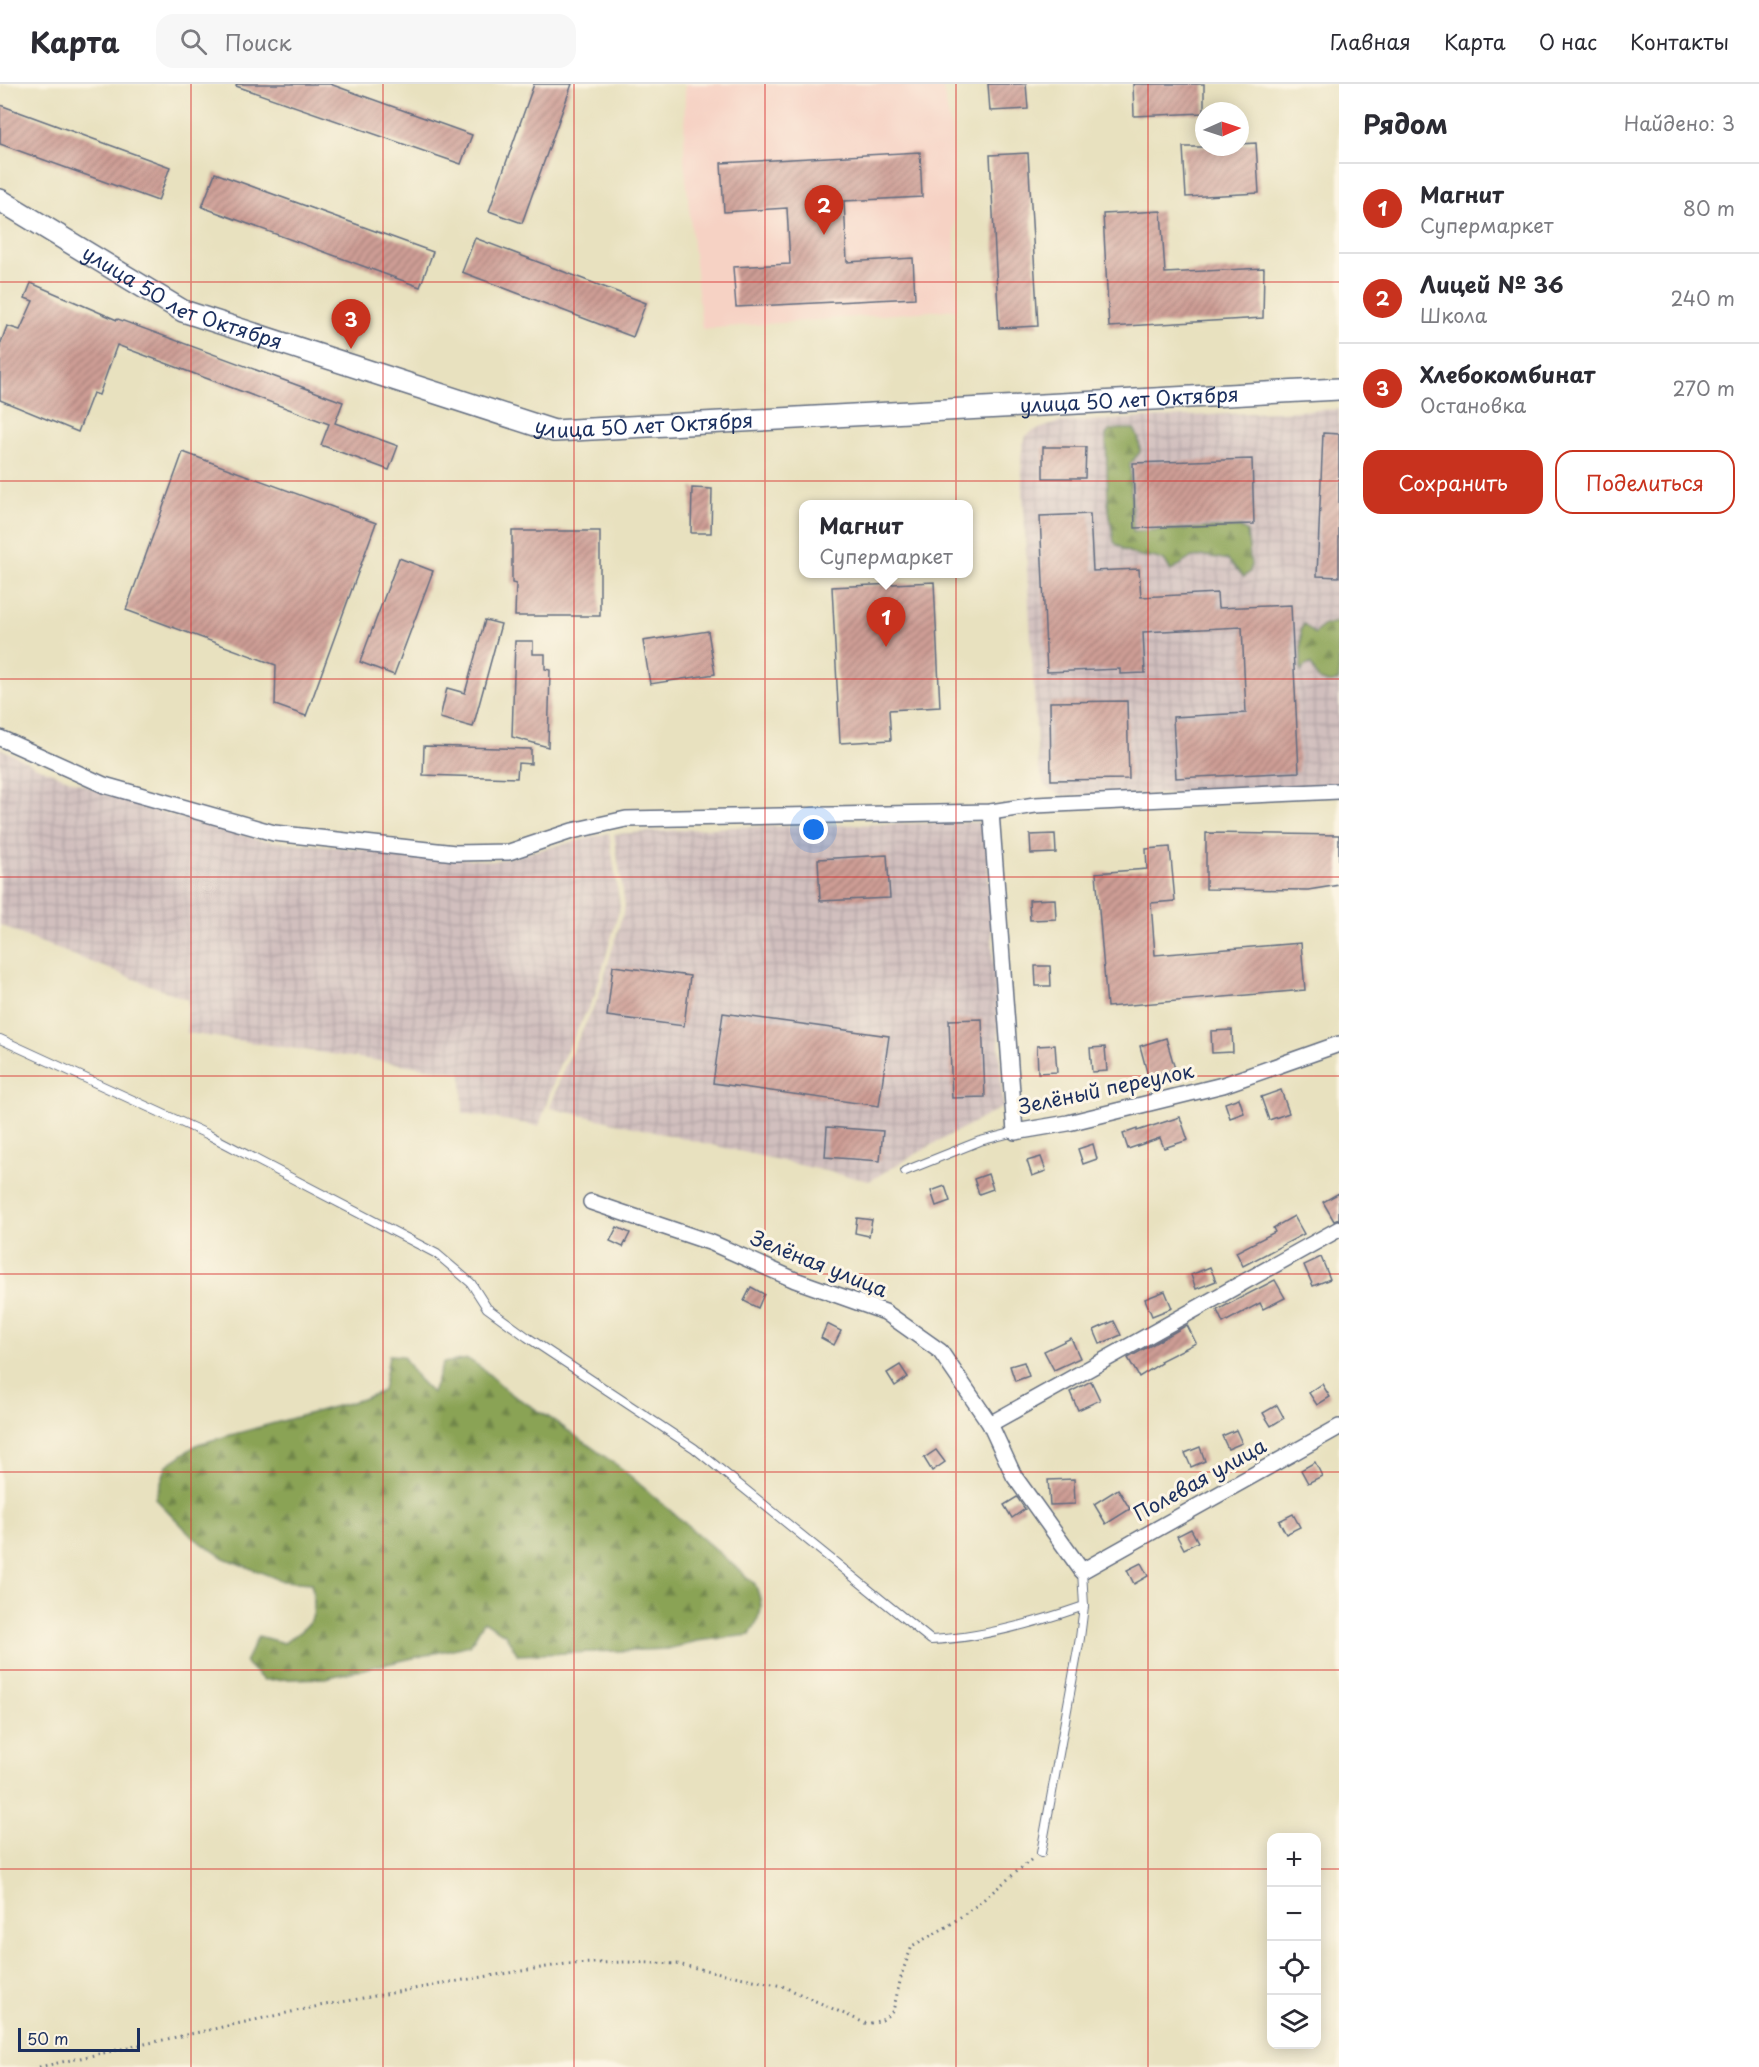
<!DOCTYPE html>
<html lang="ru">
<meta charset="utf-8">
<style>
body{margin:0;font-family:"Playpen Sans",sans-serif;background:#f7f7f7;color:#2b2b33}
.controls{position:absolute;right:18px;bottom:18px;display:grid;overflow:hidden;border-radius:12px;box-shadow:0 3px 15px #0003}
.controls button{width:54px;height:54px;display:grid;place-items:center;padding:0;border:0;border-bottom:2px solid #e1e1e2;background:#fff;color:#2b2b33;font:30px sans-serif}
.compass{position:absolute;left:1195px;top:18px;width:54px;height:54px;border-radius:50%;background:#fff;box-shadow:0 3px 15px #0003;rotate:87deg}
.scale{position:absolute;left:18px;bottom:15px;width:122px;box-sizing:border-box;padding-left:6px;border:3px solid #1b2f5e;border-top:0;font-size:16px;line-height:21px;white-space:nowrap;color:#1b2f5e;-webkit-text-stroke:4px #fcf5e5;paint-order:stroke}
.you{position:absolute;left:814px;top:746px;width:21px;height:21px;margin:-15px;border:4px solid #fff;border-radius:50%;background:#1a73e8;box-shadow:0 0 0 9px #1a73e833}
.badge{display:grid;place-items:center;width:39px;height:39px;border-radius:50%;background:#c8321e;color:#fff;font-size:20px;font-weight:700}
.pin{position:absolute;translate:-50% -50px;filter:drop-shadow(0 2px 3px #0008)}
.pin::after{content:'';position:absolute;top:32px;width:21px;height:18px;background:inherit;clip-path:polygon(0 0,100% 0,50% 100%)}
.popup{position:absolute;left:799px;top:416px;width:174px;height:78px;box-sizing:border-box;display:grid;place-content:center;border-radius:12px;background:#fff;filter:drop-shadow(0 2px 4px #0005);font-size:20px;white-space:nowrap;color:#7c7c81}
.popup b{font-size:22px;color:#2b2b33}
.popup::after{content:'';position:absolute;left:50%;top:100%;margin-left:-12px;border:12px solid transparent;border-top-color:#fff}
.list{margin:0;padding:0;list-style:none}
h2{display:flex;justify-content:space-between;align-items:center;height:78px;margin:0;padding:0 24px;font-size:26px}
h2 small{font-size:20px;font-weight:400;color:#7c7c81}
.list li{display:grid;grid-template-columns:39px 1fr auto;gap:18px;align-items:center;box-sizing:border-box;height:90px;padding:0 24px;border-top:2px solid #e1e1e2}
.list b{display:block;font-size:22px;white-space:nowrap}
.list p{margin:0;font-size:20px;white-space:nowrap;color:#7c7c81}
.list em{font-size:20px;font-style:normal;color:#7c7c81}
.actions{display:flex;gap:12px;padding:18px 24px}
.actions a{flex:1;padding:14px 0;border:2px solid #c8321e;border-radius:18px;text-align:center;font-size:21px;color:#c8321e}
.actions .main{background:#c8321e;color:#fff}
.icon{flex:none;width:33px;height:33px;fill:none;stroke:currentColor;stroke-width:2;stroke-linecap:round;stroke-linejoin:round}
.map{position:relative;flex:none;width:1339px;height:1983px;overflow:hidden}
header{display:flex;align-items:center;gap:36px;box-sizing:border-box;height:84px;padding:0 30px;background:#fff;border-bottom:2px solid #e1e1e2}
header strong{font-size:28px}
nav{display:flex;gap:33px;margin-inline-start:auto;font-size:21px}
.search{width:420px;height:54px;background:#f7f7f7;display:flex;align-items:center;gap:15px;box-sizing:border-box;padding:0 21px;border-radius:18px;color:#7c7c81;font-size:22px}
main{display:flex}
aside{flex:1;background:#fff}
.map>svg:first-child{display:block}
.built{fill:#f6d2c4}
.industrial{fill:url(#industrial-grid)}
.forest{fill:url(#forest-firs);stroke:#526959;stroke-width:1.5}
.building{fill:url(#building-hatch)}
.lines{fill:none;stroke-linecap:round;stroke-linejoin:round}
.lane-casing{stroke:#636d80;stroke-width:10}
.street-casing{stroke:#636d80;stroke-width:18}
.secondary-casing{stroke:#636d80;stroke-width:24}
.path{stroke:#636d80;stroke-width:3;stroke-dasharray:1.5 4.5;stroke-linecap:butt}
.lane{stroke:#fff;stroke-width:8}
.street{stroke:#fff;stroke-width:15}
.secondary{stroke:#fff;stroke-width:21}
.grid{fill:none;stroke:#d62828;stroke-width:1.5;stroke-opacity:0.55}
.labels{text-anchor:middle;stroke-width:6;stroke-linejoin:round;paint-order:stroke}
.street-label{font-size:20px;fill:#1b2f5e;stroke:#fcf5e5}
</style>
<header>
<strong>Карта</strong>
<div class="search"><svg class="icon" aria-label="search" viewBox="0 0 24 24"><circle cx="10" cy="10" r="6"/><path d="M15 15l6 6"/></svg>Поиск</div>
<nav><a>Главная</a><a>Карта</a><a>О нас</a><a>Контакты</a></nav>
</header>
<main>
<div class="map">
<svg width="1339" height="1983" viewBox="0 0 1339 1983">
<defs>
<pattern id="industrial-grid" width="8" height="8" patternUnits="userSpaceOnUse" patternTransform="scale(1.5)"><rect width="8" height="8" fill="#d1bfbe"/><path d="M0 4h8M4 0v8" fill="none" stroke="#b3a4a6"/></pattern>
<pattern id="forest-firs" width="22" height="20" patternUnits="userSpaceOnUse" patternTransform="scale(1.5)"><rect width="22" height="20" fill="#8aa354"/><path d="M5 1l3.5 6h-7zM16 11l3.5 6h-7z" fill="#708549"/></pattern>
<pattern id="building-hatch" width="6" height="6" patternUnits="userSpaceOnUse" patternTransform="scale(1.5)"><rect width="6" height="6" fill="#ce9d94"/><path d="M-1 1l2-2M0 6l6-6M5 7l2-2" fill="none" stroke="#a6807c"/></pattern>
</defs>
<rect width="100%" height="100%" fill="#fcf5e5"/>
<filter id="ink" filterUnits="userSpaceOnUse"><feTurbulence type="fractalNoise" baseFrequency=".0167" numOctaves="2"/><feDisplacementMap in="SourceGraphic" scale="12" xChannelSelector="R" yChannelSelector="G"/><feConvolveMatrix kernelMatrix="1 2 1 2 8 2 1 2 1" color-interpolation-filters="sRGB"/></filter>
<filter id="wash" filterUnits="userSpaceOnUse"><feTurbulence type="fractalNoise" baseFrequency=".008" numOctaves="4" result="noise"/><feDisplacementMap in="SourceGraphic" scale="24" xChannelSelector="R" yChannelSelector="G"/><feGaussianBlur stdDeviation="1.35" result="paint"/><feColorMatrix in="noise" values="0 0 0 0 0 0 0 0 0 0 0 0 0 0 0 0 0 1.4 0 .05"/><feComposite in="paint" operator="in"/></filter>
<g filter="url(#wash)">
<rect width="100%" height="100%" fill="#e8e1bf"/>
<polygon class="built" points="685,0 942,0 952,48 957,225 702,245 684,76"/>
<g class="industrial">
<polygon points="1339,325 1339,702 1180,710 1062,711 1052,707 1044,700 1039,685 1037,666 1021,373 1023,361 1026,352 1033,347 1059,338"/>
<polygon points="0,664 37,683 139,722 260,756 494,777 609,749 620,823 595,911 559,982 539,1042 463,1029 462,989 187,949 188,916 27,853 0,841"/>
<polygon points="985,738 1003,1023 937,1058 869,1097 550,1024 564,984 598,914 625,822 614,750 731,743"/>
</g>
<g class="forest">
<path d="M1121 345H1134C1139 352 1140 360 1140 368L1130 380 1133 447 1240 443 1247 448 1251 481 1250 488 1244 493 1228 476 1207 472 1192 473 1171 487 1165 477 1153 473H1141L1124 466 1114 458 1108 419 1106 351 1110 346Z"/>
<polygon points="1335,538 1339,539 1339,596 1329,599 1319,596 1311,580 1306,581 1301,588 1301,545 1304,540 1315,550 1322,542"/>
<path d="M389 1271 403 1272 418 1295 432 1309 443 1279 468 1275 483 1285 511 1310 553 1336 621 1384 755 1500C765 1524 762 1529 750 1551L697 1557 668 1565 518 1571 505 1550 484 1537 470 1561 325 1594 263 1596 245 1578 258 1552 284 1559C314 1538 318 1536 311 1499L283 1497 224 1474 194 1454 155 1414 167 1381 198 1360 359 1316 383 1307Z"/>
</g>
<g id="blocks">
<g class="building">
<polygon points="237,0 330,0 472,51 461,80 236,2"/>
<polygon points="534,0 572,0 522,139 489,127"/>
<polygon points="988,0 1026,0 1028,25 990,27"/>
<polygon points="1133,0 1204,0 1204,29 1134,32"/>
<polygon points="0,21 170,83 158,117 0,60"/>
<polygon points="1256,59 1259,109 1186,113 1183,63 1240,63 1240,60"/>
<polygon points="920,68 922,113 844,117 847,178 913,174 915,214 736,223 733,183 790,180 787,124 724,128 721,79"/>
<polygon points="1028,69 1038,242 999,244 990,71"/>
<polygon points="215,89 433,168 420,203 202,123"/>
<polygon points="1161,127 1165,189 1264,184 1263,234 1109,243 1103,130"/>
<polygon points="475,154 646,219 633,253 462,188"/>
<polygon points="31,199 117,236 118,235 343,318 335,339 398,362 389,386 321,361 329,340 117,261 99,311 93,309 78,348 0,316 0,261 7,242 20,246 33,217 25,214"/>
<polygon points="1323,349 1339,350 1339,493 1317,492"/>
<polygon points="1043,363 1086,363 1085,394 1043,394"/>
<polygon points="183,368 376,439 306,632 275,621 276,581 126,526"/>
<polygon points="1252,375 1254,440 1135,444 1133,379"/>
<polygon points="692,404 712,405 711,449 691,449"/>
<polygon points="1090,430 1093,487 1139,485 1141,513 1217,509 1218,524 1291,521 1299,688 1176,694 1173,633 1246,629 1242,543 1143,548 1145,589 1120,590 1120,585 1047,588 1040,432"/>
<polygon points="512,447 600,447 600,532 515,532 516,500 512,499"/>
<polygon points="399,474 433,487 394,591 360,578"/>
<polygon points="934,498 940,623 889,626 891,656 840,659 832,503"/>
<polygon points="485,536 501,540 473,643 440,634 447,604 465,609"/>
<polygon points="708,547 715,590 650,600 643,557"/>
<polygon points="515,557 533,557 533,570 545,570 545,585 550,586 548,663 512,653"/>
<polygon points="1127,617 1129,695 1051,696 1050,618"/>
<polygon points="424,662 531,665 531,680 518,679 517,694 423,691"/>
<polygon points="1206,749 1339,751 1339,801 1308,806 1206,805"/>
<polygon points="1055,750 1056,769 1031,770 1030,751"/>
<polygon points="1170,763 1175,817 1151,819 1155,871 1301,859 1305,906 1107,923 1096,789 1147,785 1146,765"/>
<polygon points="887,771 890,814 820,817 818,775"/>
<polygon points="1055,815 1056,835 1030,836 1029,816"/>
<polygon points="613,882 690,892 684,942 607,932"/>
<polygon points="1035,882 1050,882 1051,902 1036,902"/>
<polygon points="723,929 889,952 879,1022 713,999"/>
<polygon points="982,935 985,1013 952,1014 949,936"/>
<polygon points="1232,946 1233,968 1212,969 1211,947"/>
<polygon points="1166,954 1175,985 1148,992 1140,962"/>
<polygon points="1055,961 1057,988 1038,989 1037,962"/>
<polygon points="1105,963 1107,987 1092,988 1090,964"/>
<polygon points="1281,1006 1289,1029 1269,1036 1261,1013"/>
<polygon points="1239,1014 1244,1029 1230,1034 1225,1019"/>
<polygon points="1180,1033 1188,1056 1164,1064 1160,1054 1128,1065 1123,1050 1137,1045 1137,1047"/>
<polygon points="827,1043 883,1047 880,1077 825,1073"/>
<polygon points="1093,1060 1097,1075 1083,1080 1078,1065"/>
<polygon points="1041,1073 1046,1087 1032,1092 1027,1077"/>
<polygon points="988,1090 993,1105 979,1110 974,1095"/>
<polygon points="945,1102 950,1117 936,1122 931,1107"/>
<polygon points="1339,1109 1339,1135 1334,1137 1323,1118"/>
<polygon points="1294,1132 1304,1150 1243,1182 1236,1168 1275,1148 1273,1144"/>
<polygon points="857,1134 872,1136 869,1152 855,1149"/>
<polygon points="617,1143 630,1149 623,1163 610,1157"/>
<polygon points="1321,1173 1330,1195 1313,1202 1304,1181"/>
<polygon points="1210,1183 1216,1197 1196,1205 1191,1191"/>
<polygon points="1275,1196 1285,1214 1263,1225 1260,1219 1223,1239 1217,1226"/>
<polygon points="751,1203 764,1210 758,1224 744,1217"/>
<polygon points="1165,1207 1172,1224 1152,1232 1145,1215"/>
<polygon points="1114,1237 1121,1251 1100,1260 1094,1246"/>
<polygon points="827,1240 841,1247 834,1261 821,1254"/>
<polygon points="1187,1241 1196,1259 1160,1277 1161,1279 1139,1293 1128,1274"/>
<polygon points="1071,1254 1080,1274 1054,1286 1044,1267"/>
<polygon points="1024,1278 1029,1292 1015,1297 1010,1282"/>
<polygon points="900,1281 908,1293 895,1302 887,1289"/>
<polygon points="1091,1297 1100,1316 1078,1326 1070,1308"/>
<polygon points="1322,1300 1330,1313 1317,1321 1309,1309"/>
<polygon points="1277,1321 1284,1334 1271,1342 1263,1329"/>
<polygon points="1236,1346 1242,1359 1228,1365 1222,1352"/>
<polygon points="1200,1363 1205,1377 1191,1383 1185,1369"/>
<polygon points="936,1366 945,1378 932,1387 924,1374"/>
<polygon points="1315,1378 1322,1392 1308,1399 1301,1386"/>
<polygon points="1074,1395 1075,1420 1050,1421 1048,1396"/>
<polygon points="1118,1405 1130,1425 1106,1440 1094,1420"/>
<polygon points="1017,1413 1025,1425 1012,1434 1004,1421"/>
<polygon points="1293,1430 1300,1443 1286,1450 1279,1437"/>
<polygon points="1191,1445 1198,1458 1184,1465 1177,1452"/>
<polygon points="1141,1479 1148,1492 1134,1500 1127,1486"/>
</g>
</g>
</g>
<g filter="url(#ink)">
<use href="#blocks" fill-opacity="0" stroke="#636d80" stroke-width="1.5"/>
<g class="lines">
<g class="lane-casing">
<g id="lane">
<path d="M0 955 207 1050 437 1170 471 1199 487 1224 527 1253 694 1364 931 1556C982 1554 1035 1539 1084 1522"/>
<polyline points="905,1087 980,1057 1015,1048"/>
<polyline points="1041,1769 1080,1554 1084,1522 1082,1487"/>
</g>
</g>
<g class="street-casing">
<g id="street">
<polyline points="0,654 104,701 274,749 455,769 509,768 572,747 626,735 991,728 1035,721 1339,707"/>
<polyline points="991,728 1015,1048 1068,1039 1223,1001 1339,960"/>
<polyline points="591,1118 712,1159 795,1196 885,1228 940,1267 990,1340 1014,1392 1082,1487 1339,1343"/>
<polyline points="990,1340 1339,1145"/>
</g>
</g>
<g class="secondary-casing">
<g id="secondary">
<path id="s1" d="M0 116 183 227 554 347 1339 305"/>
</g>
</g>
<polyline class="path" points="39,1983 319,1922 464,1896 566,1880 626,1878 677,1880 782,1902 867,1940 882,1936 893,1927 902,1889 912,1862 948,1842 977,1821 1032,1775"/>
<use href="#lane" class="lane"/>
<use href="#street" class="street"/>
<use href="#secondary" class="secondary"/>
</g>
</g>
<path class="grid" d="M191 0V1983M383 0V1983M574 0V1983M765 0V1983M956 0V1983M1148 0V1983M0 198H1339M0 397H1339M0 595H1339M0 793H1339M0 992H1339M0 1190H1339M0 1388H1339M0 1586H1339M0 1785H1272M1316 1785H1339"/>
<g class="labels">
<g class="street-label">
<text dy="7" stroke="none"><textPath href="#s1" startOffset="208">улица 50 лет Октября</textPath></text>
<text dy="7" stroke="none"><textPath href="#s1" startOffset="1180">улица 50 лет Октября</textPath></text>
<text dy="7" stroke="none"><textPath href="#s1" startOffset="694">улица 50 лет Октября</textPath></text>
<text transform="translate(1106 1005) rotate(-12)" y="7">Зелёный переулок</text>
<text transform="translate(819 1180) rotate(22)" y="7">Зелёная улица</text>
<text transform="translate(1200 1396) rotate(-29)" y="7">Полевая улица</text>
</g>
</g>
</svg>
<div class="controls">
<button>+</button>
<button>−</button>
<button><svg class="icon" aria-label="locate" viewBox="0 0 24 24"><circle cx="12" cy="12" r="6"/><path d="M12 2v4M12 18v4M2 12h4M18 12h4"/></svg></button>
<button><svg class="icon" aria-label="layers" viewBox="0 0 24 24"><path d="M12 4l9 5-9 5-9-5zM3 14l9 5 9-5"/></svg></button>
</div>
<svg class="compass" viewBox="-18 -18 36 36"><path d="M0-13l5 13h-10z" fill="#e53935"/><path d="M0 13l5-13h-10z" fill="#7c7c81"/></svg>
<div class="scale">50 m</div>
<div class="you"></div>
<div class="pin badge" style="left:886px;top:563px">1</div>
<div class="popup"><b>Магнит</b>Супермаркет</div>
<div class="pin badge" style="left:824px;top:151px">2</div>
<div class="pin badge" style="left:351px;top:265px">3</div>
</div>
<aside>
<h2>Рядом<small>Найдено: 3</small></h2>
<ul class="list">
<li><span class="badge">1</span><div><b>Магнит</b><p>Супермаркет</p></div><em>80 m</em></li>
<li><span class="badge">2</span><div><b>Лицей № 36</b><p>Школа</p></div><em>240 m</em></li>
<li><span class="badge">3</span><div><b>Хлебокомбинат</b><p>Остановка</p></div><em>270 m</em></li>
</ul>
<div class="actions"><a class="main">Сохранить</a><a>Поделиться</a></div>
</aside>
</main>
